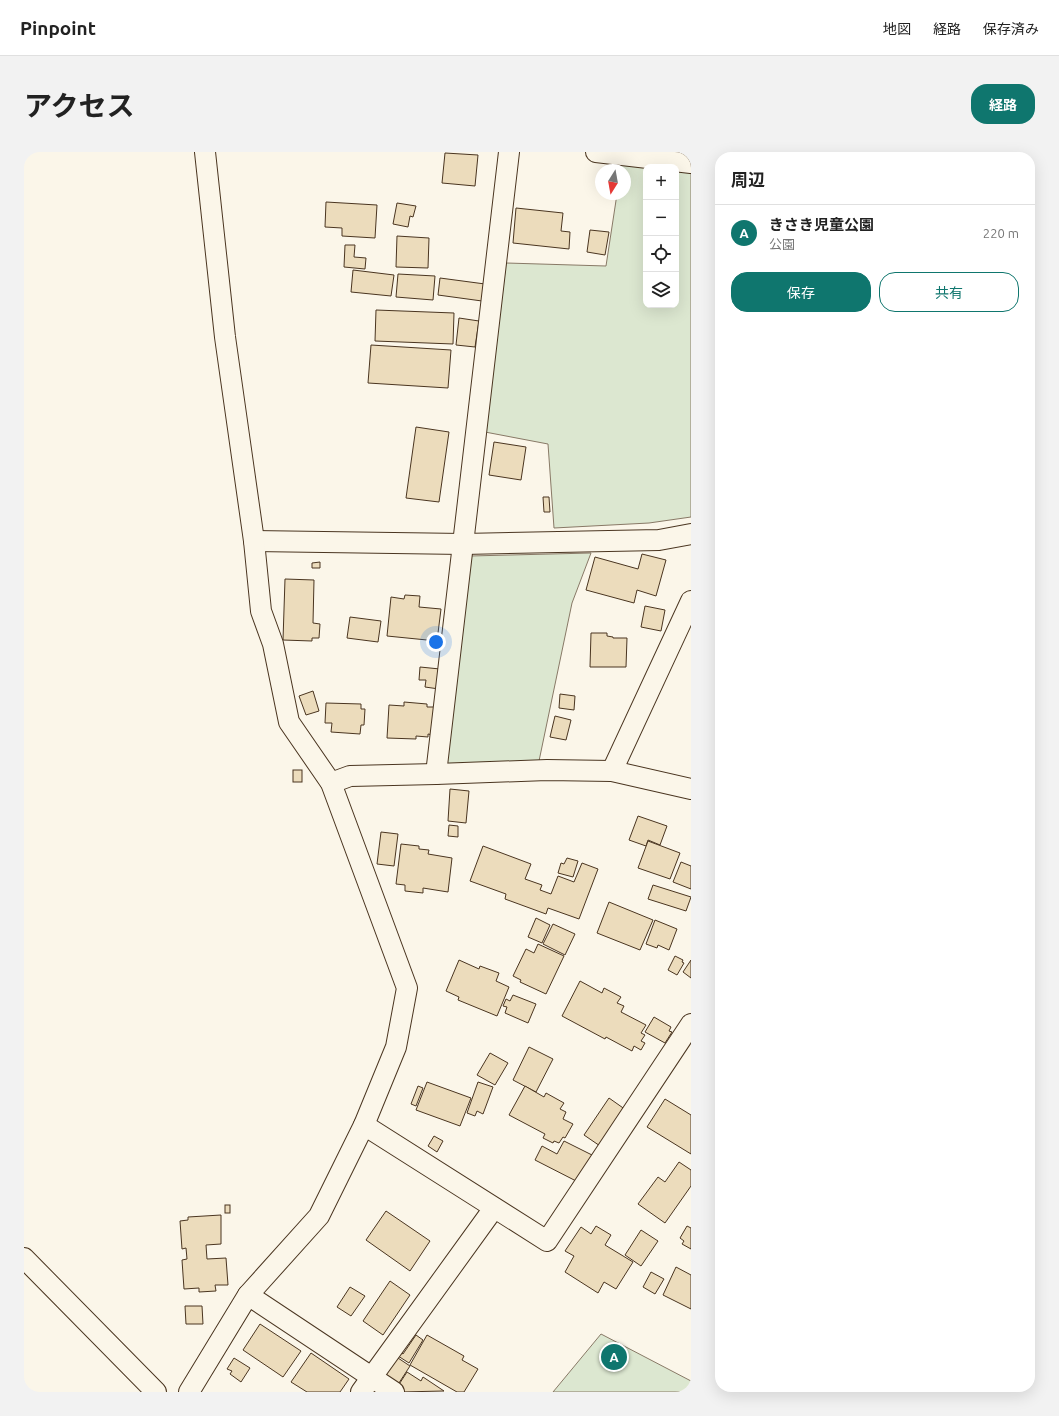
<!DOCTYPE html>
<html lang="ja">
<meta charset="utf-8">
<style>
body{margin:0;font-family:Ubuntu,"Noto Sans JP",sans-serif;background:#f2f2f2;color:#222}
.controls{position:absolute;right:12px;top:12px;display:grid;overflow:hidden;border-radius:8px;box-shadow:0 4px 16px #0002}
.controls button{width:36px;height:36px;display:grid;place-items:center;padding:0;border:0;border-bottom:1px solid #e0e0e0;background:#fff;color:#222;font:20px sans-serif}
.compass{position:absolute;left:571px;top:12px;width:36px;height:36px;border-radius:50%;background:#fff;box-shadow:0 4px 16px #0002;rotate:191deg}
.you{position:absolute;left:412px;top:490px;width:14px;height:14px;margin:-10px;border:3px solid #fff;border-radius:50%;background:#1a73e8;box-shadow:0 0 0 6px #1a73e833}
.badge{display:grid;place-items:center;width:26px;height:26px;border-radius:50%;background:#0f766e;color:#fff;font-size:13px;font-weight:700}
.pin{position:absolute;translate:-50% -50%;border:2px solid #fff;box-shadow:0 1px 4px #0006}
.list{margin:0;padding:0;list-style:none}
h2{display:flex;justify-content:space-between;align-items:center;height:52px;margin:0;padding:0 16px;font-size:17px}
h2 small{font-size:13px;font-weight:400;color:#767676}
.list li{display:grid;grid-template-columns:26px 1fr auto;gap:12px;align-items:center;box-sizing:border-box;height:56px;padding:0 16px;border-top:1px solid #e0e0e0}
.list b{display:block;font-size:15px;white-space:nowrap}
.list p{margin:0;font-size:13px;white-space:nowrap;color:#767676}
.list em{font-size:13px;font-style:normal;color:#767676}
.actions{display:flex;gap:8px;padding:12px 16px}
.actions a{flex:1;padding:9px 0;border:1px solid #0f766e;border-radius:16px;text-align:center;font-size:14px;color:#0f766e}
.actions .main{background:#0f766e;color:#fff}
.icon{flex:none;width:22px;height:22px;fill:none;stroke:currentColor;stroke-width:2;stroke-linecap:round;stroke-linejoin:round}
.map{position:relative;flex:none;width:667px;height:1240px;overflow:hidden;border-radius:16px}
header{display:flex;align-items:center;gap:24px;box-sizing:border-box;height:56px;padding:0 20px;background:#fff;border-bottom:1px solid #e0e0e0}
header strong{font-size:19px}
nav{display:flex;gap:22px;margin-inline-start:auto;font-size:14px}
.intro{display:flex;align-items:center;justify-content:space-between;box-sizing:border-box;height:96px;padding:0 24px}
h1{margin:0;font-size:28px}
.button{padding:10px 18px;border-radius:16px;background:#0f766e;color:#fff;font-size:14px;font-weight:700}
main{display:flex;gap:24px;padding:0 24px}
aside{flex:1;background:#fff;border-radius:16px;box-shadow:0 4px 16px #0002}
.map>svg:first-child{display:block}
.green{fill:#dce7d0;stroke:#887966}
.building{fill:#ecdcbc;stroke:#4a3520}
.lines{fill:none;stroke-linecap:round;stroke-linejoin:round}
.minor-casing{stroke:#4a3520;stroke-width:22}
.minor{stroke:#fbf6e9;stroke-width:20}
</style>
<header>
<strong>Pinpoint</strong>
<nav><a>地図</a><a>経路</a><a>保存済み</a></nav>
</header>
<div class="intro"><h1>アクセス</h1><a class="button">経路</a></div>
<main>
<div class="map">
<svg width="667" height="1240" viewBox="0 0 667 1240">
<rect width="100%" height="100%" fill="#fbf6e9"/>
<g class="green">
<polygon points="597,11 622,15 622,153 652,153 652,16 667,18 667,365 625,371 530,376 524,292 461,280 482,111 582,114 593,42 601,42 601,18 596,18"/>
<polygon points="567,401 548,451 515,609 419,612 446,404"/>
<polygon points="577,1182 667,1229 666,1240 529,1240"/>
</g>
<g class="building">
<polygon points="421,1 454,3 451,34 418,31"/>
<polygon points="302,50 353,53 351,86 318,84 318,76 301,75"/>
<polygon points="373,51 392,54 389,65 386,64 384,75 369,72"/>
<polygon points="492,56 539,61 537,79 546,80 545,97 489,91"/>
<polygon points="566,78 585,80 581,103 563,100"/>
<polygon points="373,84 405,86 404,116 372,115"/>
<polygon points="321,93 331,93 330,105 342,106 341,117 320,115"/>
<polygon points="329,118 370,123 367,144 327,140"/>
<polygon points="374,122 411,124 409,148 372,145"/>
<polygon points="416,126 461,132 458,149 414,143"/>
<polygon points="352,158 430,161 429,192 351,189"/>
<polygon points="435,166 455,169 451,195 432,193"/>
<polygon points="347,193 427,198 424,236 344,231"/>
<polygon points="392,275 425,280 415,350 382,346"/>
<polygon points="470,290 502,295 497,328 465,323"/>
<polygon points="519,345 525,345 526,360 520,360"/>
<polygon points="618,402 642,408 632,444 613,438 610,451 562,438 571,405 614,417"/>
<polygon points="296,410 296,416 288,416 288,411"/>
<polygon points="261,427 290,428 289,471 296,472 295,486 288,486 288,489 259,488"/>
<polygon points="381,443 396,444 395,455 417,457 413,489 363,484 367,445 380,447"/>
<polygon points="621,454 641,458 637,479 617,475"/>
<polygon points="326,465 357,469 354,490 323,486"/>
<polygon points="567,481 583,481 583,484 589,485 589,486 603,486 602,515 566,515"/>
<polygon points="396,515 416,517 415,537 401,535 402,528 395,528"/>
<polygon points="289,539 295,559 282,563 275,544"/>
<polygon points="536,542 551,544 550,558 535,556"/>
<polygon points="380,550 403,552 403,555 410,555 409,583 404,582 404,585 392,584 392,587 363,586 365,553 380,554"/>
<polygon points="302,551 337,552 337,557 341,557 340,573 337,573 336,582 307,580 308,571 301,571"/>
<polygon points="531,564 547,568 542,588 526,585"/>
<rect x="269" y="618" width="9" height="12"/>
<polygon points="426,637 445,639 442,671 424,669"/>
<polygon points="614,664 643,674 636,693 624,688 622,694 605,688"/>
<polygon points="425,673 434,674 434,685 424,684"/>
<polygon points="357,680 374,682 370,714 353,712"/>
<polygon points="624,689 656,701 646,727 614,716"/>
<polygon points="377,692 395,694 395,697 405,698 404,702 428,706 424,740 399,736 399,741 381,739 381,733 372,732"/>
<polygon points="459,694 507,712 501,727 518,733 516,738 527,742 534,724 550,730 558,711 574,717 555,767 524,756 522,762 481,747 482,742 446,729"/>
<polygon points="543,706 554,709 549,725 534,721 537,711 540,712"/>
<polygon points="657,710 667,714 667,737 649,730"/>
<polygon points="629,733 667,745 662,759 624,747"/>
<polygon points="585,750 629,768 616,798 573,781"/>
<polygon points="512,766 526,773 518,791 504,785"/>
<polygon points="631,768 653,777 645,798 634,793 633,796 622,792"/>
<polygon points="529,772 551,782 541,803 519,792"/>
<polygon points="514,792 540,804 522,842 496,830 497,828 489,824 502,797 510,801"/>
<polygon points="651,804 659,808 658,810 660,811 653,823 644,818"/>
<polygon points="435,808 455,817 456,814 475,821 472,829 485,835 473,864 434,848 435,845 422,839"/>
<polygon points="667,808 667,826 659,820"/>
<polygon points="556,829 578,841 580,836 597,845 593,851 600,854 597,860 622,873 617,881 621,883 617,889 621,891 617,898 610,894 608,899 582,885 581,887 538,864"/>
<polygon points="489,843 512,852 504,871 481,861 483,855 479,854 482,847 486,849"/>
<polygon points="630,865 647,875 645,879 648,880 641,891 621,880"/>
<polygon points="505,895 529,907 512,940 489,928"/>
<polygon points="466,901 484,911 471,933 453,923"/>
<polygon points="403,930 447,946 436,974 392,958"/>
<polygon points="454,930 469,935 459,962 453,959 451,964 443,961"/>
<polygon points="394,934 399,936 392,954 387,952"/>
<polygon points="501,934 520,945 522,941 540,951 536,957 542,960 539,967 549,972 541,986 539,985 535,991 530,989 529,991 519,986 521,982 485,963"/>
<polygon points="585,946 602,958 579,996 560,983"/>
<polygon points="641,947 667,963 667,1002 623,975"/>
<polygon points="410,984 419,989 413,1000 404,994"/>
<polygon points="540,989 570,1004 556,1031 511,1008 518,994 533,1002"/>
<polygon points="655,1010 667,1018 667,1034 641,1071 614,1052 634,1025 641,1030"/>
<rect x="201" y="1053" width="5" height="8"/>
<polygon points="362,1059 406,1089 386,1119 342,1088"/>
<polygon points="197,1063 197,1092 182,1093 183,1107 202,1106 204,1133 191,1133 192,1139 175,1140 175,1136 160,1137 158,1108 163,1107 162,1096 158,1097 156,1069 164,1068 164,1065"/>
<polygon points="572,1074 587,1083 581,1093 609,1110 592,1137 580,1130 574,1141 541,1120 550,1104 541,1099 557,1075 567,1082"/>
<polygon points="663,1074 667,1076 667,1097 658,1092 660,1089 656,1086"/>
<polygon points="617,1078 634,1089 617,1114 601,1103"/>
<polygon points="652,1115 667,1123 667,1157 639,1143"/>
<polygon points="627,1120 640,1127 631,1142 619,1135"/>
<polygon points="366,1129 386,1143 359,1183 339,1169"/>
<polygon points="326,1135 341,1144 327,1164 313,1155"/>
<polygon points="161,1154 178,1154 179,1172 162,1172"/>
<polygon points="236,1172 277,1199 259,1225 219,1198"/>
<polygon points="392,1183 399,1188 385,1211 371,1202 374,1198 379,1202"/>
<polygon points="403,1183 440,1204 438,1208 454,1217 440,1240 433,1240 386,1213"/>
<polygon points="287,1201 325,1227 316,1240 283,1240 267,1230"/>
<polygon points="368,1202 386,1214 373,1234 355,1221"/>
<polygon points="210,1206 226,1216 217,1230 206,1222 208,1219 203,1217"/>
<polygon points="383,1220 397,1229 399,1225 420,1239 376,1240 372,1237"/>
</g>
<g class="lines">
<g class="minor-casing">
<g id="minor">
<polyline points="572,0 667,11"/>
<polyline points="230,389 439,392 635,388 667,382"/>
<polyline points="588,619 667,449"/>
<polyline points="412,622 485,0"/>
<polyline points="307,631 326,624 412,622 523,618 588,619 667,637"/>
<polyline points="340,973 523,1089 667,872"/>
<polyline points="0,1106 132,1240"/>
<polyline points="224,1143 370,1240"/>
<polyline points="165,1240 224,1143 295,1064 340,973 372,895 383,836 307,631 265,570 249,492 237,459 230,389 201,185 181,0"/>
<polyline points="337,1240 470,1056"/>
</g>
</g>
<use href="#minor" class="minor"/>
</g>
</svg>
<div class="controls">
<button>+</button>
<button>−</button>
<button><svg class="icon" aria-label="locate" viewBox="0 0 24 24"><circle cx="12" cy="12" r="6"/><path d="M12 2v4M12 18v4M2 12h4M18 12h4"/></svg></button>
<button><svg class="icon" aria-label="layers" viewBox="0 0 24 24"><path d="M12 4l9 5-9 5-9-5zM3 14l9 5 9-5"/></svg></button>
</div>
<svg class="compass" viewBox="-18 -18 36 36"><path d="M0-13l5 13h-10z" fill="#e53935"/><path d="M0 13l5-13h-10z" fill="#767676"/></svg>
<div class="you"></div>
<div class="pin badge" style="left:590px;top:1205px">A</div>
</div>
<aside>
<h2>周辺<small></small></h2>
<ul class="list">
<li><span class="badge">A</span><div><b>きさき児童公園</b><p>公園</p></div><em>220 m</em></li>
</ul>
<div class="actions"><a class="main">保存</a><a>共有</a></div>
</aside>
</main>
